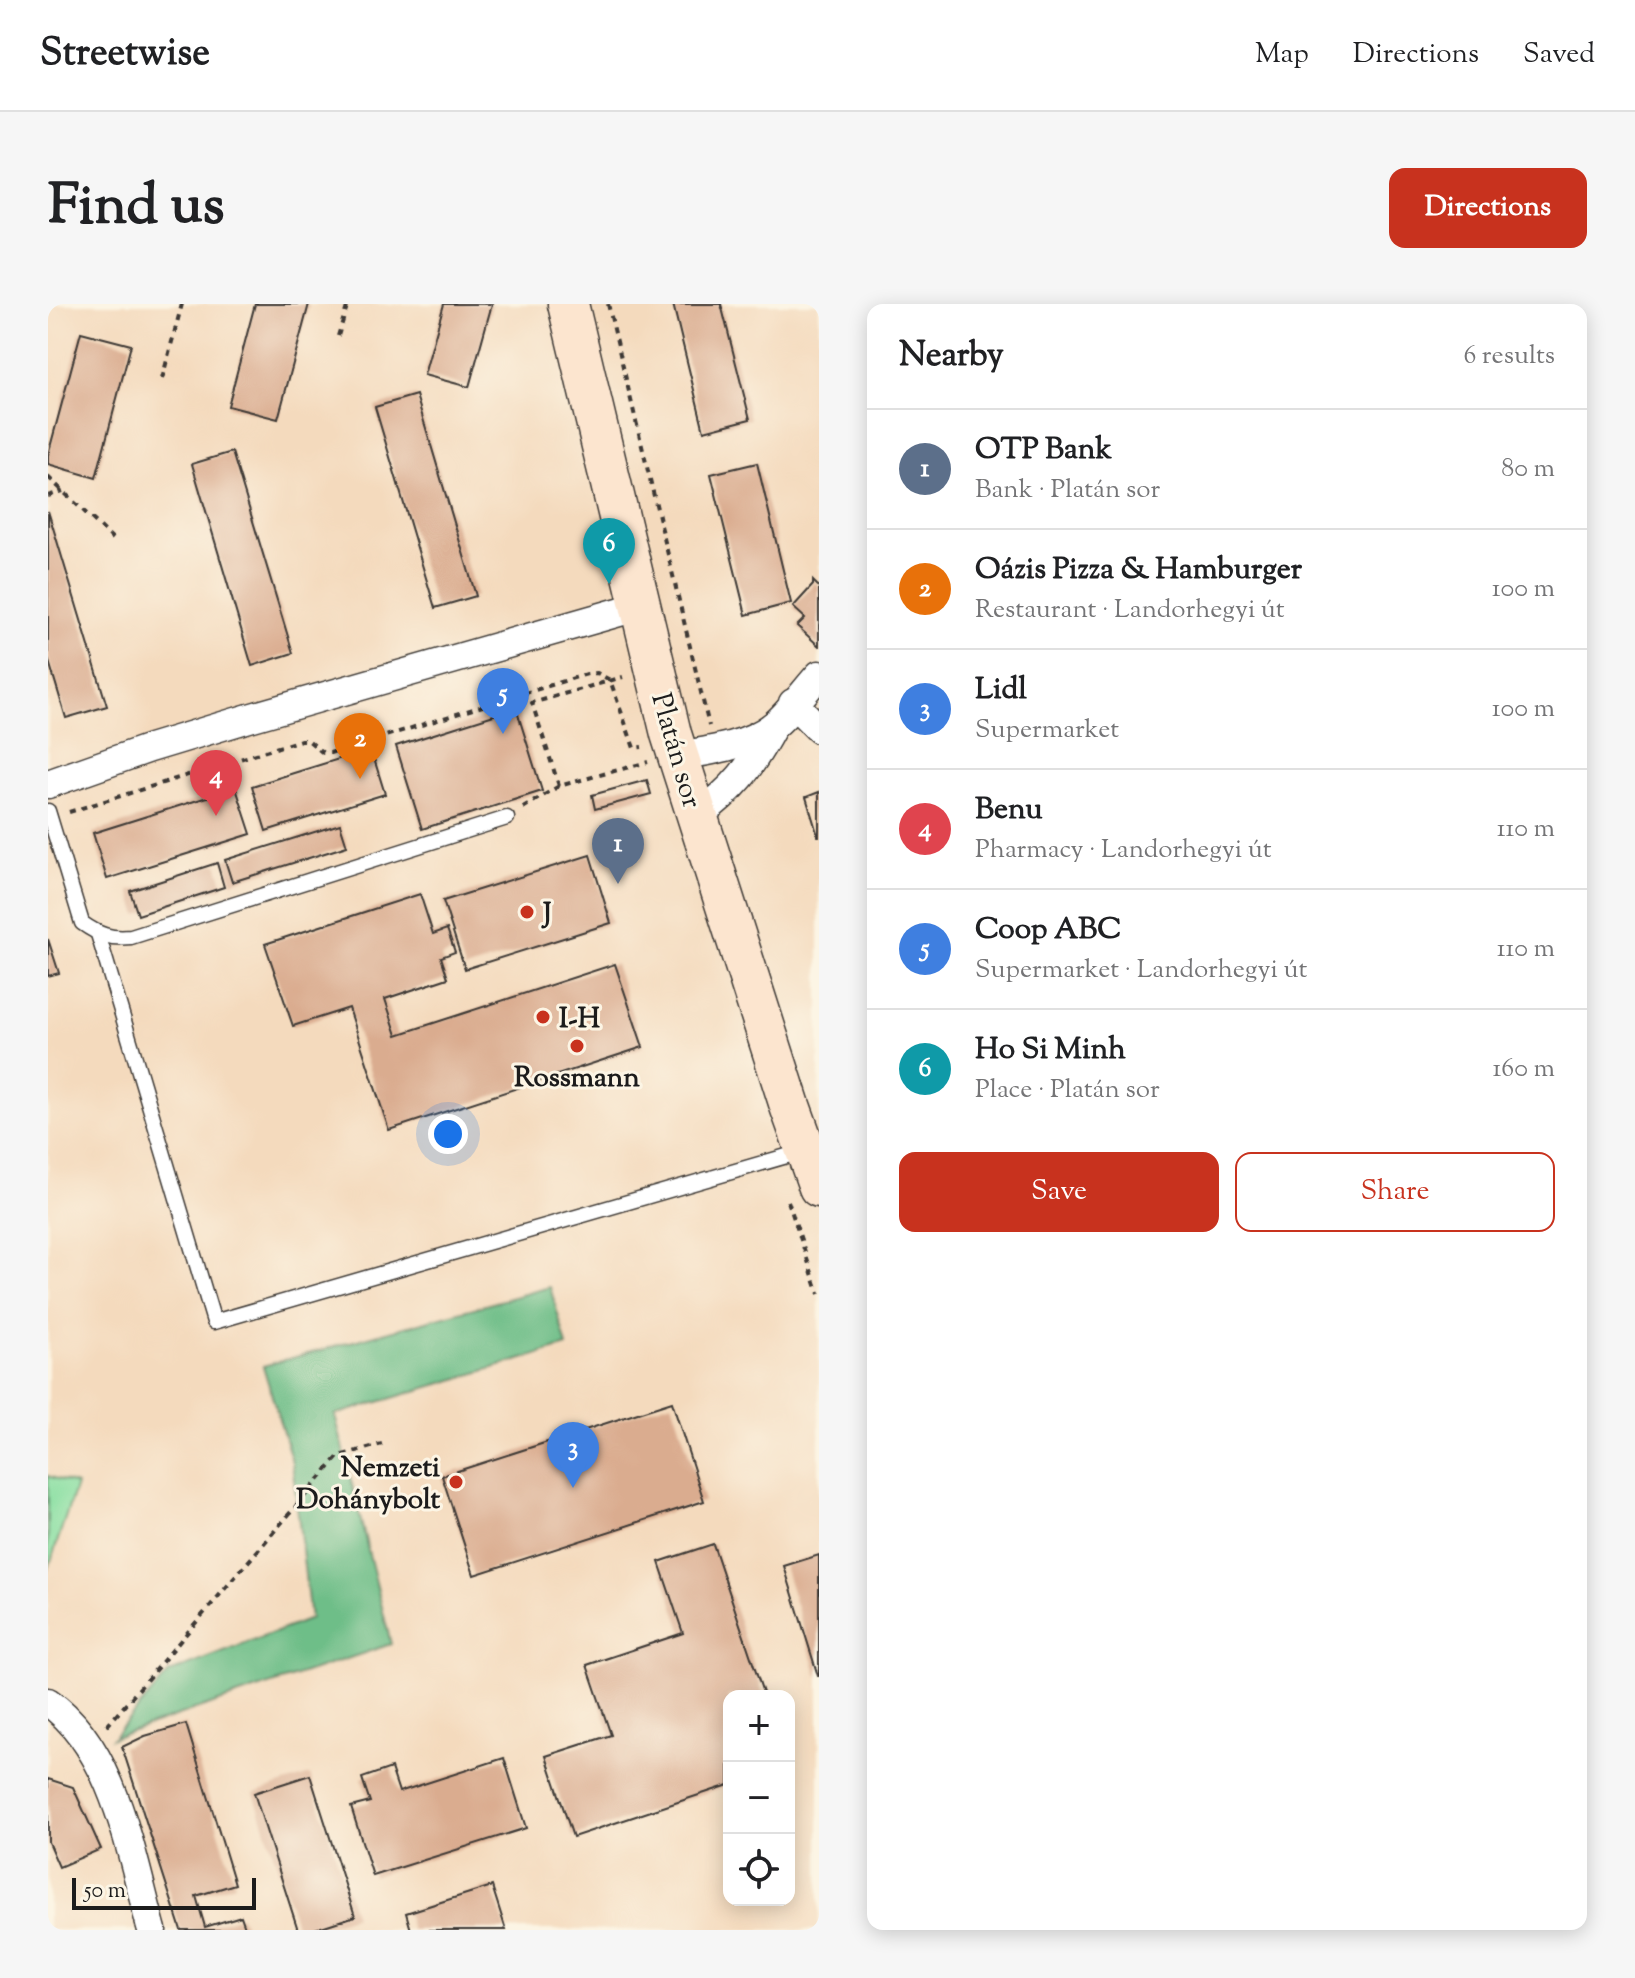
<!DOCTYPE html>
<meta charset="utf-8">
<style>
body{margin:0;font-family:"Sorts Mill Goudy",serif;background:#f6f6f6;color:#202124}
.controls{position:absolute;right:24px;bottom:24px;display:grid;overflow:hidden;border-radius:16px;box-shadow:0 4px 20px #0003}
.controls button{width:72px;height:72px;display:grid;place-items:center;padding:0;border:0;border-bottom:2px solid #e0e0e0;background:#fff;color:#202124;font:40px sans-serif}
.scale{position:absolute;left:24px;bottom:20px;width:184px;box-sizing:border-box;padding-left:8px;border:4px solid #1c1c1c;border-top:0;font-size:22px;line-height:28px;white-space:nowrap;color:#1c1c1c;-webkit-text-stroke:6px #fcf5e5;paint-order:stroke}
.you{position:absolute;left:400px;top:830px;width:28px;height:28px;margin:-20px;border:6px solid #fff;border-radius:50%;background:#1a73e8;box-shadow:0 0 0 12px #1a73e833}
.badge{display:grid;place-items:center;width:52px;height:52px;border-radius:50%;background:#c8321e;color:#fff;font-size:26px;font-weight:700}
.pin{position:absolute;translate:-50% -66px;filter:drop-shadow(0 2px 4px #0008)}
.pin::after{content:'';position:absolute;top:42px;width:28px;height:24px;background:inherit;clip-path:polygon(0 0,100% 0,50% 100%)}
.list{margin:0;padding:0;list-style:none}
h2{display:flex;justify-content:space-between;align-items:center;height:104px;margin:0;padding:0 32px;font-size:34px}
h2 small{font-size:26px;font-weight:400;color:#757577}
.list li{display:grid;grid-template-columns:52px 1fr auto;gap:24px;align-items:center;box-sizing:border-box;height:120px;padding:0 32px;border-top:2px solid #e0e0e0}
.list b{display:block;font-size:30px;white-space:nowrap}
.list p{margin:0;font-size:26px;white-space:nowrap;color:#757577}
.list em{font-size:26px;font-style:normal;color:#757577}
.actions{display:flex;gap:16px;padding:24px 32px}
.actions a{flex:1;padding:18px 0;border:2px solid #c8321e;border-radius:16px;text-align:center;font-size:28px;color:#c8321e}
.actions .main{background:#c8321e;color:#fff}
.icon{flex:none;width:44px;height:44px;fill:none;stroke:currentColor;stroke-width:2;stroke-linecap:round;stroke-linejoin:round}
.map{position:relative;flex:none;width:771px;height:1626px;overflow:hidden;border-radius:16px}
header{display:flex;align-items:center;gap:48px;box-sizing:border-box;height:112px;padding:0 40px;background:#fff;border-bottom:2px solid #e0e0e0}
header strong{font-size:38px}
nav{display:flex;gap:44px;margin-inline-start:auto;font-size:28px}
.intro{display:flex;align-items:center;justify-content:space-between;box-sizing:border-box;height:192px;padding:0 48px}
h1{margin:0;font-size:56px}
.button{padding:20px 36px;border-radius:16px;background:#c8321e;color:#fff;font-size:28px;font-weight:700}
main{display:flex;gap:48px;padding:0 48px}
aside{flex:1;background:#fff;border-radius:16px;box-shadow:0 4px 20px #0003}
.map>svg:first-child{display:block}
.green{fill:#89dfa2;stroke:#527e5f;stroke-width:2}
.forest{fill:#6ebe88;stroke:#456d52;stroke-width:2}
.building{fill:#daac8f}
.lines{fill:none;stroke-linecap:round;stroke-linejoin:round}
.lane-casing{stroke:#3c3834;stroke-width:17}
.street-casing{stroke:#3c3834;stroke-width:31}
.secondary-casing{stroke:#3c3834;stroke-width:43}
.path{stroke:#3c3834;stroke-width:4;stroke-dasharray:6 6;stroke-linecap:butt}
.lane{stroke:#fff;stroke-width:14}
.street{stroke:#fff;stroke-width:28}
.secondary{stroke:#fce5cf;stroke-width:40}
.poi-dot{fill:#c8321e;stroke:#fcf5e5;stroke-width:3}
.labels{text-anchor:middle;stroke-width:6;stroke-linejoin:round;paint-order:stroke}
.street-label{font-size:28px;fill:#1c1c1c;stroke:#fcf5e5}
.poi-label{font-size:28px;font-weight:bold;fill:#1c1c1c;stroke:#fcf5e5;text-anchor:start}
</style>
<header>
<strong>Streetwise</strong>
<nav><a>Map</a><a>Directions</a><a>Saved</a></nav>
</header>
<div class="intro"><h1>Find us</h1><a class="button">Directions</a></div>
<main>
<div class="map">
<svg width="771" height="1626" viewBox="0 0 771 1626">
<rect width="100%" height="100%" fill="#fcf5e5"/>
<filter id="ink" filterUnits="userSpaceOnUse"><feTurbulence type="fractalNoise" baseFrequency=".0125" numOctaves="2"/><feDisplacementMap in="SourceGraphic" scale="16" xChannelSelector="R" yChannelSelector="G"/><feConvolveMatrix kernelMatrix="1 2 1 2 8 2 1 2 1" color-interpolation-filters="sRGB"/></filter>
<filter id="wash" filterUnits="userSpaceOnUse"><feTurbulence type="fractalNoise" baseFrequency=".006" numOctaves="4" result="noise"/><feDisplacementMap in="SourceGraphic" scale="32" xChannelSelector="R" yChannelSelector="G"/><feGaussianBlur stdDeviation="1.8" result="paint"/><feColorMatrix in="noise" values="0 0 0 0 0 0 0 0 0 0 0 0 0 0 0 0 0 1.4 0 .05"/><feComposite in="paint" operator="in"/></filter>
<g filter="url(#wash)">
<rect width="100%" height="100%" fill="#f4dabd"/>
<polygon class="green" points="0,1172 28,1181 0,1266"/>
<polygon class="forest" points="502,983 519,1042 287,1111 343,1340 64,1434 121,1369 262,1315 244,1158 215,1062"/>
<g id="blocks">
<g class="building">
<polygon points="207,0 261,0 230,115 180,102"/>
<polygon points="396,0 444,0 421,83 376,71"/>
<polygon points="625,0 673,0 702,115 656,127"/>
<polygon points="33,28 83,41 48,174 0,160 0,151"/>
<polygon points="368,91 428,292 387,304 327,103"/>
<polygon points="184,148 245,349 204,362 144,160"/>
<polygon points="709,159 743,299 698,311 663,170"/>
<polygon points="0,207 59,402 18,414 0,354"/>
<polygon points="765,277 771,283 771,342 749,322 757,314 745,303 765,281"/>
<polygon points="468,404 494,487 374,525 348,442"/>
<polygon points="323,445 337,490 218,527 204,482"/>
<polygon points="599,476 603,490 547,505 544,491"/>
<polygon points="188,484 203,530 59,575 45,529"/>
<polygon points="771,488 771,532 770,532 758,493"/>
<polygon points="292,520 299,542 184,578 177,556"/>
<polygon points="542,551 563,619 417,665 395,597"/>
<polygon points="169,559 176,583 90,611 82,587"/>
<polygon points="372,590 385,630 399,625 407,648 393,653 400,674 337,695 349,731 567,660 595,743 341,826 301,704 245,722 217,640"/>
<polygon points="0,635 11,669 0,672"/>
<polygon points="624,1098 656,1197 426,1271 394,1172"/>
<polygon points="665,1240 716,1392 681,1392 681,1481 525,1533 498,1452 563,1431 539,1361 635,1329 611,1258"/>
<polygon points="771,1251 771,1372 770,1372 736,1262"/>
<polygon points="138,1420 187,1580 148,1592 157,1623 193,1612 198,1626 133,1626 74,1443 97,1432"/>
<polygon points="456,1454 478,1524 325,1572 303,1503 322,1498 314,1474 343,1464 351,1488"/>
<polygon points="262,1471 307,1612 264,1626 250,1626 206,1489"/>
<polygon points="0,1475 25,1483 53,1545 11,1563 0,1538"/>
<polygon points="444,1582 458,1626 363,1626 358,1609"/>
</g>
</g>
</g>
<g filter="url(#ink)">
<use href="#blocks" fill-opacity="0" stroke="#3c3834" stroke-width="2"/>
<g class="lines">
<g class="lane-casing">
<g id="lane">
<path d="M0 507 34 619C51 631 62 635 83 633L459 514"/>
<polyline points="50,630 166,1018 756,847"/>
</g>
</g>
<g class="street-casing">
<g id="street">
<polyline points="745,399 771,425"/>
<path d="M630 452C661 447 699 442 725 422 742 409 756 387 771 371"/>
<polyline points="0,480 102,444 201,414 592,302"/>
<path d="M648 513C687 484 702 465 725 422"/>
<path d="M0 1398C67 1444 83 1552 104 1626"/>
</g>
</g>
<g class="secondary-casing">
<polyline id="secondary" points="520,0 623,430 742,802 771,883"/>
</g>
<g class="path">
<polyline points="560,0 661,422"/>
<polyline points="290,32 300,0"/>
<polyline points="114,75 134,0"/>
<polyline points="0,173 65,235"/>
<polyline points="0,192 15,187"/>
<polyline points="511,482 484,399 575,373"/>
<polyline points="475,504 511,482 600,458"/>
<polyline points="21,508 253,436 260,436 275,449 282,449 539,370 549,369 562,376 586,444 594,443"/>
<polyline points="740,897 771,990"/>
<polyline points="59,1422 291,1152 334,1140"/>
</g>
<use href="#lane" class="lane"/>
<use href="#street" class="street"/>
<use href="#secondary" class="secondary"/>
</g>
</g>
<g class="poi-dot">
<circle cx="479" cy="608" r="8"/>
<circle cx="495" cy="713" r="8"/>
<circle cx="529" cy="742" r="8"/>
<circle cx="408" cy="1178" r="8"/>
</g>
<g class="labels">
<g class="street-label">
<text transform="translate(630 446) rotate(74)" y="10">Platán sor</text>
</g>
<g class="poi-label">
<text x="495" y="618">J</text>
<text x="511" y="723">I-H</text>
<text x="529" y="782" text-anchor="middle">Rossmann</text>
<text x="392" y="1172" text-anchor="end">Nemzeti<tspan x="392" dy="32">Dohánybolt</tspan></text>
</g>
</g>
</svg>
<div class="controls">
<button>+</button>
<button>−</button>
<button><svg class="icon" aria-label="locate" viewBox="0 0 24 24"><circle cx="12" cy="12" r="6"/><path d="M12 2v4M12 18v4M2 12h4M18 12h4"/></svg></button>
</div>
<div class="scale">50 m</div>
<div class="you"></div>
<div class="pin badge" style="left:570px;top:580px;background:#5c6f8a">1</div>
<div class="pin badge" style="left:312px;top:475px;background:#e8710a">2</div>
<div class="pin badge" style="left:525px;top:1184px;background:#3f7fe0">3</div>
<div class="pin badge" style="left:168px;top:512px;background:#e0444e">4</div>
<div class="pin badge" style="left:455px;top:430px;background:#3f7fe0">5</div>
<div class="pin badge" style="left:561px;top:280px;background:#0f9aa8">6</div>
</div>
<aside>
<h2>Nearby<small>6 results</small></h2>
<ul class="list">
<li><span class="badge" style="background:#5c6f8a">1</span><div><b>OTP Bank</b><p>Bank · Platán sor</p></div><em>80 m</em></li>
<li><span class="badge" style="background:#e8710a">2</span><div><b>Oázis Pizza &amp; Hamburger</b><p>Restaurant · Landorhegyi út</p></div><em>100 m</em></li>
<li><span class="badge" style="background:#3f7fe0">3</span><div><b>Lidl</b><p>Supermarket</p></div><em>100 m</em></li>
<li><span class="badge" style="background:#e0444e">4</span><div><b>Benu</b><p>Pharmacy · Landorhegyi út</p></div><em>110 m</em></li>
<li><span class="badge" style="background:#3f7fe0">5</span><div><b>Coop ABC</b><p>Supermarket · Landorhegyi út</p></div><em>110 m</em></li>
<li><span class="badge" style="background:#0f9aa8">6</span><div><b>Ho Si Minh</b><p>Place · Platán sor</p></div><em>160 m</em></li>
</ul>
<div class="actions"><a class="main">Save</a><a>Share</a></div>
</aside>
</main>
